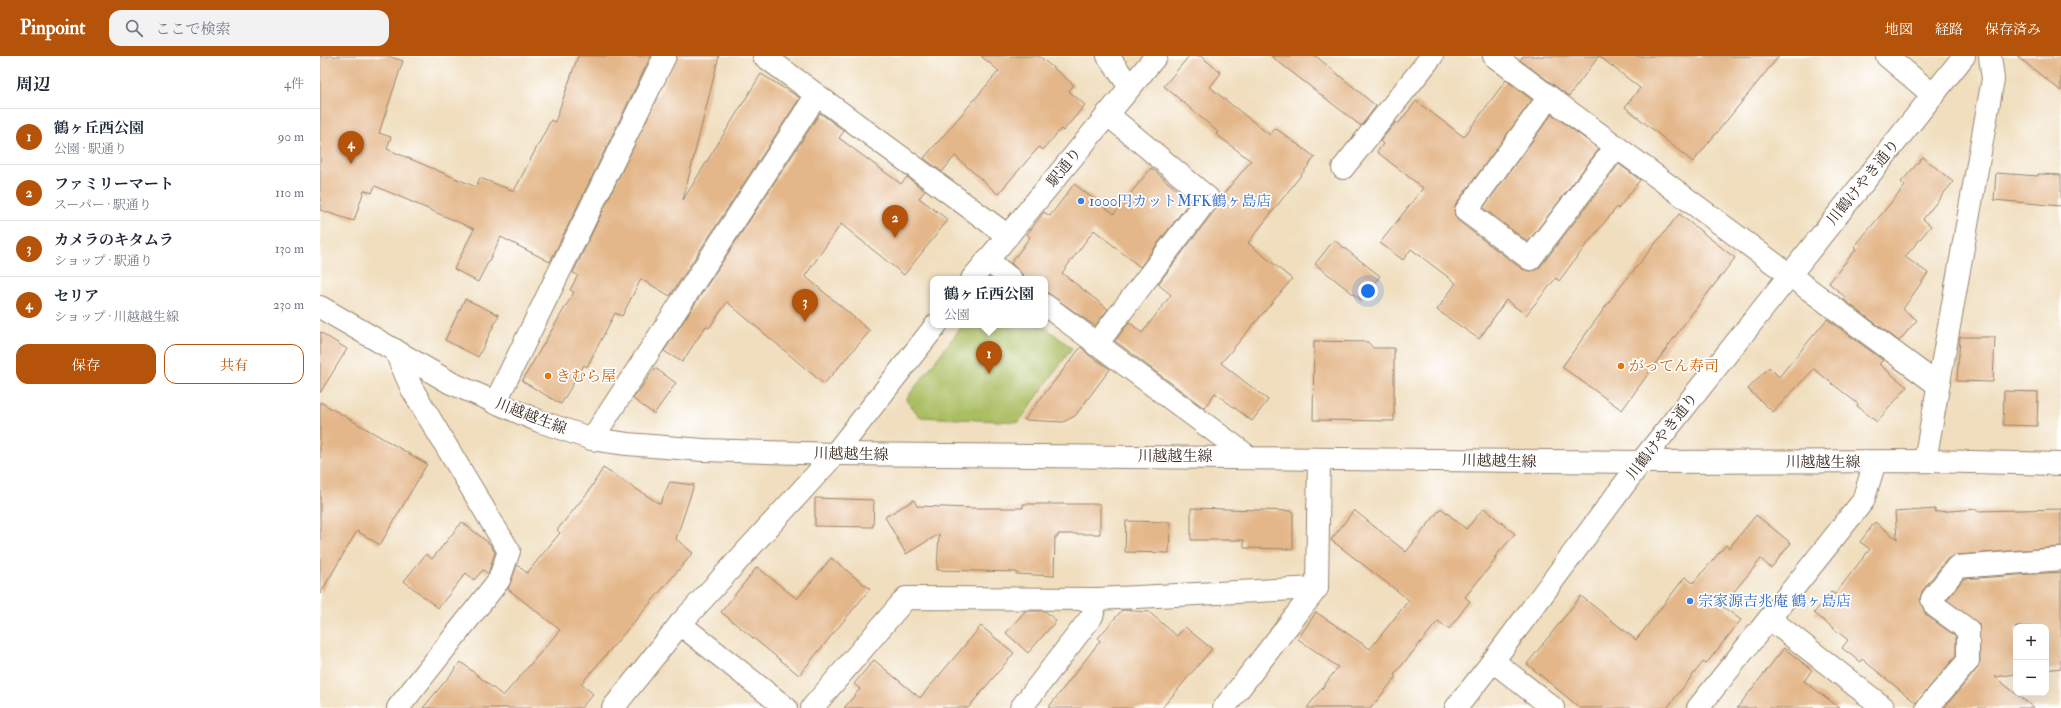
<!DOCTYPE html>
<html lang="ja">
<meta charset="utf-8">
<style>
body{margin:0;font-family:"IM FELL Double Pica","Noto Serif JP",serif;background:#f2f2f3;color:#1f2937}
.controls{position:absolute;right:12px;bottom:12px;display:grid;overflow:hidden;border-radius:8px;box-shadow:0 4px 16px #0002}
.controls button{width:36px;height:36px;display:grid;place-items:center;padding:0;border:0;border-bottom:1px solid #e0e1e3;background:#fff;color:#1f2937;font:20px sans-serif}
.you{position:absolute;left:1048px;top:235px;width:14px;height:14px;margin:-10px;border:3px solid #fff;border-radius:50%;background:#1a73e8;box-shadow:0 0 0 6px #1a73e833}
.badge{display:grid;place-items:center;width:26px;height:26px;border-radius:50%;background:#b45309;color:#fff;font-size:13px;font-weight:700}
.pin{position:absolute;translate:-50% -33px;filter:drop-shadow(0 1px 2px #0008)}
.pin::after{content:'';position:absolute;top:21px;width:14px;height:12px;background:inherit;clip-path:polygon(0 0,100% 0,50% 100%)}
.popup{position:absolute;left:610px;top:220px;width:118px;height:52px;box-sizing:border-box;display:grid;place-content:center;border-radius:8px;background:#fff;filter:drop-shadow(0 1px 3px #0005);font-size:13px;white-space:nowrap;color:#747a83}
.popup b{font-size:15px;color:#1f2937}
.popup::after{content:'';position:absolute;left:50%;top:100%;margin-left:-8px;border:8px solid transparent;border-top-color:#fff}
.list{margin:0;padding:0;list-style:none}
h2{display:flex;justify-content:space-between;align-items:center;height:52px;margin:0;padding:0 16px;font-size:17px}
h2 small{font-size:13px;font-weight:400;color:#747a83}
.list li{display:grid;grid-template-columns:26px 1fr auto;gap:12px;align-items:center;box-sizing:border-box;height:56px;padding:0 16px;border-top:1px solid #e0e1e3}
.list b{display:block;font-size:15px;white-space:nowrap}
.list p{margin:0;font-size:13px;white-space:nowrap;color:#747a83}
.list em{font-size:13px;font-style:normal;color:#747a83}
.actions{display:flex;gap:8px;padding:12px 16px}
.actions a{flex:1;padding:9px 0;border:1px solid #b45309;border-radius:12px;text-align:center;font-size:14px;color:#b45309}
.actions .main{background:#b45309;color:#fff}
.icon{flex:none;width:22px;height:22px;fill:none;stroke:currentColor;stroke-width:2;stroke-linecap:round;stroke-linejoin:round}
.map{position:relative;flex:none;width:1741px;height:652px;overflow:hidden}
header{display:flex;align-items:center;gap:24px;box-sizing:border-box;height:56px;padding:0 20px;background:#b45309;color:#fff}
header strong{font-size:19px}
nav{display:flex;gap:22px;margin-inline-start:auto;font-size:14px}
.search{width:280px;height:36px;background:#f2f2f3;display:flex;align-items:center;gap:10px;box-sizing:border-box;padding:0 14px;border-radius:12px;color:#747a83;font-size:15px}
main{display:flex}
aside{flex:1;background:#fff}
.map>svg:first-child{display:block}
.green{fill:#aabe62;stroke:#727440}
.building{fill:#e4b78a}
.lines{fill:none;stroke-linecap:round;stroke-linejoin:round}
.minor-casing{stroke:#96846e;stroke-width:24}
.major-casing{stroke:#96846e;stroke-width:24}
.minor{stroke:#fff;stroke-width:22}
.major{stroke:#fff;stroke-width:22}
.shop-dot{fill:#3f7fe0;stroke:#fff;stroke-width:1.5}
.food-dot{fill:#e8710a;stroke:#fff;stroke-width:1.5}
.labels{text-anchor:middle;stroke-width:3.5;stroke-linejoin:round;paint-order:stroke}
.street-label{font-size:15px;fill:#3b2a1e;stroke:#fff}
.shop-label{font-size:15px;fill:#366cbe;stroke:#fff;text-anchor:start}
.food-label{font-size:15px;fill:#c56008;stroke:#fff;text-anchor:start}
</style>
<header>
<strong>Pinpoint</strong>
<div class="search"><svg class="icon" aria-label="search" viewBox="0 0 24 24"><circle cx="10" cy="10" r="6"/><path d="M15 15l6 6"/></svg>ここで検索</div>
<nav><a>地図</a><a>経路</a><a>保存済み</a></nav>
</header>
<main>
<aside>
<h2>周辺<small>4件</small></h2>
<ul class="list">
<li><span class="badge">1</span><div><b>鶴ヶ丘西公園</b><p>公園 · 駅通り</p></div><em>90 m</em></li>
<li><span class="badge">2</span><div><b>ファミリーマート</b><p>スーパー · 駅通り</p></div><em>110 m</em></li>
<li><span class="badge">3</span><div><b>カメラのキタムラ</b><p>ショップ · 駅通り</p></div><em>130 m</em></li>
<li><span class="badge">4</span><div><b>セリア</b><p>ショップ · 川越越生線</p></div><em>230 m</em></li>
</ul>
<div class="actions"><a class="main">保存</a><a>共有</a></div>
</aside>
<div class="map">
<svg width="1741" height="652" viewBox="0 0 1741 652">
<rect width="100%" height="100%" fill="#fff"/>
<filter id="ink" filterUnits="userSpaceOnUse"><feTurbulence type="fractalNoise" baseFrequency=".025" numOctaves="2"/><feDisplacementMap in="SourceGraphic" scale="8" xChannelSelector="R" yChannelSelector="G"/><feConvolveMatrix kernelMatrix="1 2 1 2 8 2 1 2 1" color-interpolation-filters="sRGB"/></filter>
<filter id="wash" filterUnits="userSpaceOnUse"><feTurbulence type="fractalNoise" baseFrequency=".012" numOctaves="4" result="noise"/><feDisplacementMap in="SourceGraphic" scale="16" xChannelSelector="R" yChannelSelector="G"/><feGaussianBlur stdDeviation="0.9" result="paint"/><feColorMatrix in="noise" values="0 0 0 0 0 0 0 0 0 0 0 0 0 0 0 0 0 1.4 0 .05"/><feComposite in="paint" operator="in"/></filter>
<g filter="url(#wash)">
<rect width="100%" height="100%" fill="#f0debe"/>
<polygon class="green" points="643,269 722,269 752,292 699,366 600,361 586,343"/>
<g id="blocks">
<g class="building">
<polygon points="0,0 68,0 83,5 59,77 71,81 67,93 156,131 160,122 194,135 231,64 235,66 258,0 331,0 230,206 181,181 158,226 134,213 154,173 55,130 52,137 44,134 34,165 0,154"/>
<polygon points="357,0 399,0 363,144 441,18 480,42 350,240 321,223 302,260 295,257 267,311 264,309 241,348 202,325 254,236 250,234 258,219 253,217"/>
<polygon points="661,0 719,0 754,29 749,35 765,49 743,75 741,73 723,94 719,91 678,138 635,100 622,116 604,102 679,15"/>
<polygon points="869,0 881,0 901,17 890,31 908,46 950,79 955,72 995,101 928,187 972,223 901,307 948,344 932,365 895,337 884,352 795,285 809,266 822,277 851,239 838,228 898,150 900,142 931,105 896,78 898,76 844,30"/>
<polygon points="951,0 996,0 1056,50 1041,70"/>
<polygon points="1203,0 1279,0 1249,40 1200,4"/>
<polygon points="1279,0 1459,0 1373,106 1305,51 1320,32"/>
<polygon points="1697,0 1741,0 1741,35"/>
<polygon points="1186,24 1212,44 1136,148 1134,154 1135,160 1138,165 1202,213 1209,215 1215,214 1220,211 1299,108 1320,124 1298,153 1297,151 1259,198 1239,225 1236,222 1206,259 1186,244 1159,283 1117,254 1136,227 1091,193 1083,204 1060,187 1103,132 1057,96 1063,88 1060,85 1076,66 1078,68 1096,45 1144,81"/>
<polygon points="500,57 524,75 519,82 581,128 587,121 605,135 599,142 628,164 584,219 521,168 485,220 550,275 504,328 407,246 389,272 386,270 362,306 344,295"/>
<polygon points="1232,58 1279,93 1208,186 1163,152"/>
<polygon points="1603,101 1633,126 1603,163 1611,170 1585,201 1608,217 1583,253 1597,264 1579,285 1523,243 1525,241 1509,227 1536,193 1534,191 1585,130 1581,126"/>
<polygon points="831,112 870,145 820,211 774,174 742,217 788,253 775,270 725,235 725,223 707,223 691,207 710,181 707,178 724,156 730,160 754,128 794,158"/>
<polygon points="1676,117 1718,120 1718,118 1741,119 1741,150 1674,144"/>
<polygon points="1359,158 1415,202 1367,264 1302,354 1242,311 1294,239"/>
<polygon points="1014,184 1060,220 1041,244 995,208"/>
<polygon points="145,243 179,259 158,301 125,284"/>
<polygon points="1507,263 1563,304 1559,308 1587,331 1557,366 1537,350 1538,348 1494,313 1453,356 1428,333 1449,311 1459,321"/>
<polygon points="0,276 27,293 0,337"/>
<polygon points="1640,281 1675,281 1673,326 1637,325"/>
<polygon points="994,285 1048,286 1053,292 1074,292 1074,365 993,364"/>
<polygon points="761,291 769,299 790,313 755,360 743,366 704,364"/>
<polygon points="335,312 356,327 334,358 313,343"/>
<polygon points="1684,335 1718,336 1717,370 1683,369"/>
<polygon points="0,346 107,408 60,489 37,475 0,538"/>
<polygon points="283,412 340,448 350,426 374,429 356,483 373,497 261,628 273,638 261,652 103,652 141,606 183,640 240,574 188,533 197,509 207,517 240,477 237,474 269,435"/>
<polygon points="495,442 554,444 553,471 495,470"/>
<polygon points="594,444 597,450 650,452 703,452 703,448 780,448 780,478 738,478 738,481 735,481 734,520 696,518 696,516 617,514 619,478 586,498 565,461"/>
<polygon points="871,452 973,455 973,493 924,492 924,484 871,484"/>
<polygon points="1121,452 1146,473 1164,452 1195,478 1174,502 1176,503 1145,541 1150,545 1129,573 1118,565 1074,619 1076,621 1051,652 987,652 1018,611 978,583 996,556 1050,593 1089,544 1011,484 1034,454 1086,496"/>
<polygon points="1615,453 1615,456 1657,453 1657,455 1741,453 1741,491 1636,499 1627,503 1602,535 1600,542 1604,555 1607,560 1636,580 1636,600 1596,647 1542,603 1540,606 1522,592 1528,584 1494,557 1511,536 1515,538 1550,493 1540,486 1555,466 1577,483 1575,456"/>
<polygon points="1436,459 1471,487 1451,512 1441,503 1402,550 1421,564 1386,608 1383,606 1347,652 1260,652 1207,608 1261,540 1316,584 1365,521 1373,527 1406,489 1409,492"/>
<polygon points="806,465 850,466 849,497 805,496"/>
<polygon points="142,466 170,488 175,496 168,518 163,514 154,524 146,517 118,552 84,525 106,498 112,503"/>
<polygon points="511,502 550,533 479,619 401,556 437,511 477,543"/>
<polygon points="1741,516 1741,612 1726,614 1726,571 1696,571 1696,618 1675,621 1714,652 1624,652 1657,613 1660,605 1659,568 1627,544 1643,523"/>
<polygon points="802,554 829,556 857,580 865,571 892,593 842,652 728,652 780,585 778,582"/>
<polygon points="705,555 725,555 736,565 708,597 686,577"/>
<polygon points="661,570 694,597 648,652 524,652 540,633 534,628 554,604 600,642"/>
<polygon points="1464,592 1492,614 1484,625 1520,652 1417,652"/>
</g>
</g>
</g>
<g filter="url(#ink)">
<use href="#blocks" fill-opacity="0" stroke="#96846e" stroke-width="1"/>
<g class="lines">
<g class="minor-casing">
<g id="minor">
<polyline points="444,0 688,180"/>
<polyline points="788,0 810,31"/>
<polyline points="1174,0 1618,329"/>
<polyline points="1567,0 1613,39"/>
<polyline points="1229,41 1146,155 1210,203 1296,91"/>
<polyline points="1023,112 1112,0"/>
<polyline points="667,204 691,223"/>
<polyline points="652,223 836,0"/>
<polyline points="725,249 929,401"/>
<polyline points="776,289 888,142 787,58"/>
<polyline points="75,294 92,333 189,495 179,524 78,652"/>
<polyline points="175,347 345,0"/>
<polyline points="272,383 496,40"/>
<polyline points="1605,405 1673,23 1670,0"/>
<polyline points="1450,563 1564,652"/>
<polyline points="360,568 466,652"/>
<polyline points="1173,605 1233,652"/>
<polyline points="293,652 360,568 515,398 616,269"/>
<polyline points="492,652 586,542 777,543 997,532"/>
<polyline points="701,652 772,560 777,543"/>
<polyline points="904,652 997,532 999,403"/>
<polyline points="1136,652 1173,605 1321,406 1644,0"/>
<polyline points="1378,652 1543,445 1555,406"/>
<polyline points="1607,652 1648,605 1648,574 1615,550 1612,543 1637,511 1741,503"/>
</g>
</g>
<g class="major-casing">
<polyline id="major" points="0,251 131,327 219,365 272,383 307,388 383,394 515,398 1321,406 1605,405 1741,408"/>
</g>
<use href="#minor" class="minor"/>
<use href="#major" class="major"/>
</g>
</g>
<g class="shop-dot">
<circle cx="761" cy="145" r="4"/>
<circle cx="1370" cy="545" r="4"/>
</g>
<g class="food-dot">
<circle cx="1301" cy="310" r="4"/>
<circle cx="228" cy="320" r="4"/>
</g>
<g class="labels">
<g class="street-label">
<text transform="translate(744 111) rotate(-51)" y="5">駅通り</text>
<text transform="translate(1543 126) rotate(-51)" y="5">川鶴けやき通り</text>
<text transform="translate(211 360) rotate(21)" y="5">川越越生線</text>
<text transform="translate(1342 380) rotate(-52)" y="5">川鶴けやき通り</text>
<text transform="translate(531 398) rotate(1)" y="5">川越越生線</text>
<text x="855" y="405">川越越生線</text>
<text transform="translate(1179 405) rotate(1)" y="5">川越越生線</text>
<text x="1503" y="411">川越越生線</text>
</g>
<g class="shop-label">
<text x="769" y="150">1000円カットMFK鶴ヶ島店</text>
<text x="1378" y="550">宗家源吉兆庵 鶴ヶ島店</text>
</g>
<g class="food-label">
<text x="1309" y="315">がってん寿司</text>
<text x="236" y="325">きむら屋</text>
</g>
</g>
</svg>
<div class="controls">
<button>+</button>
<button>−</button>
</div>
<div class="you"></div>
<div class="pin badge" style="left:669px;top:318px">1</div>
<div class="popup"><b>鶴ヶ丘西公園</b>公園</div>
<div class="pin badge" style="left:575px;top:182px">2</div>
<div class="pin badge" style="left:485px;top:266px">3</div>
<div class="pin badge" style="left:31px;top:108px">4</div>
</div>
</main>
